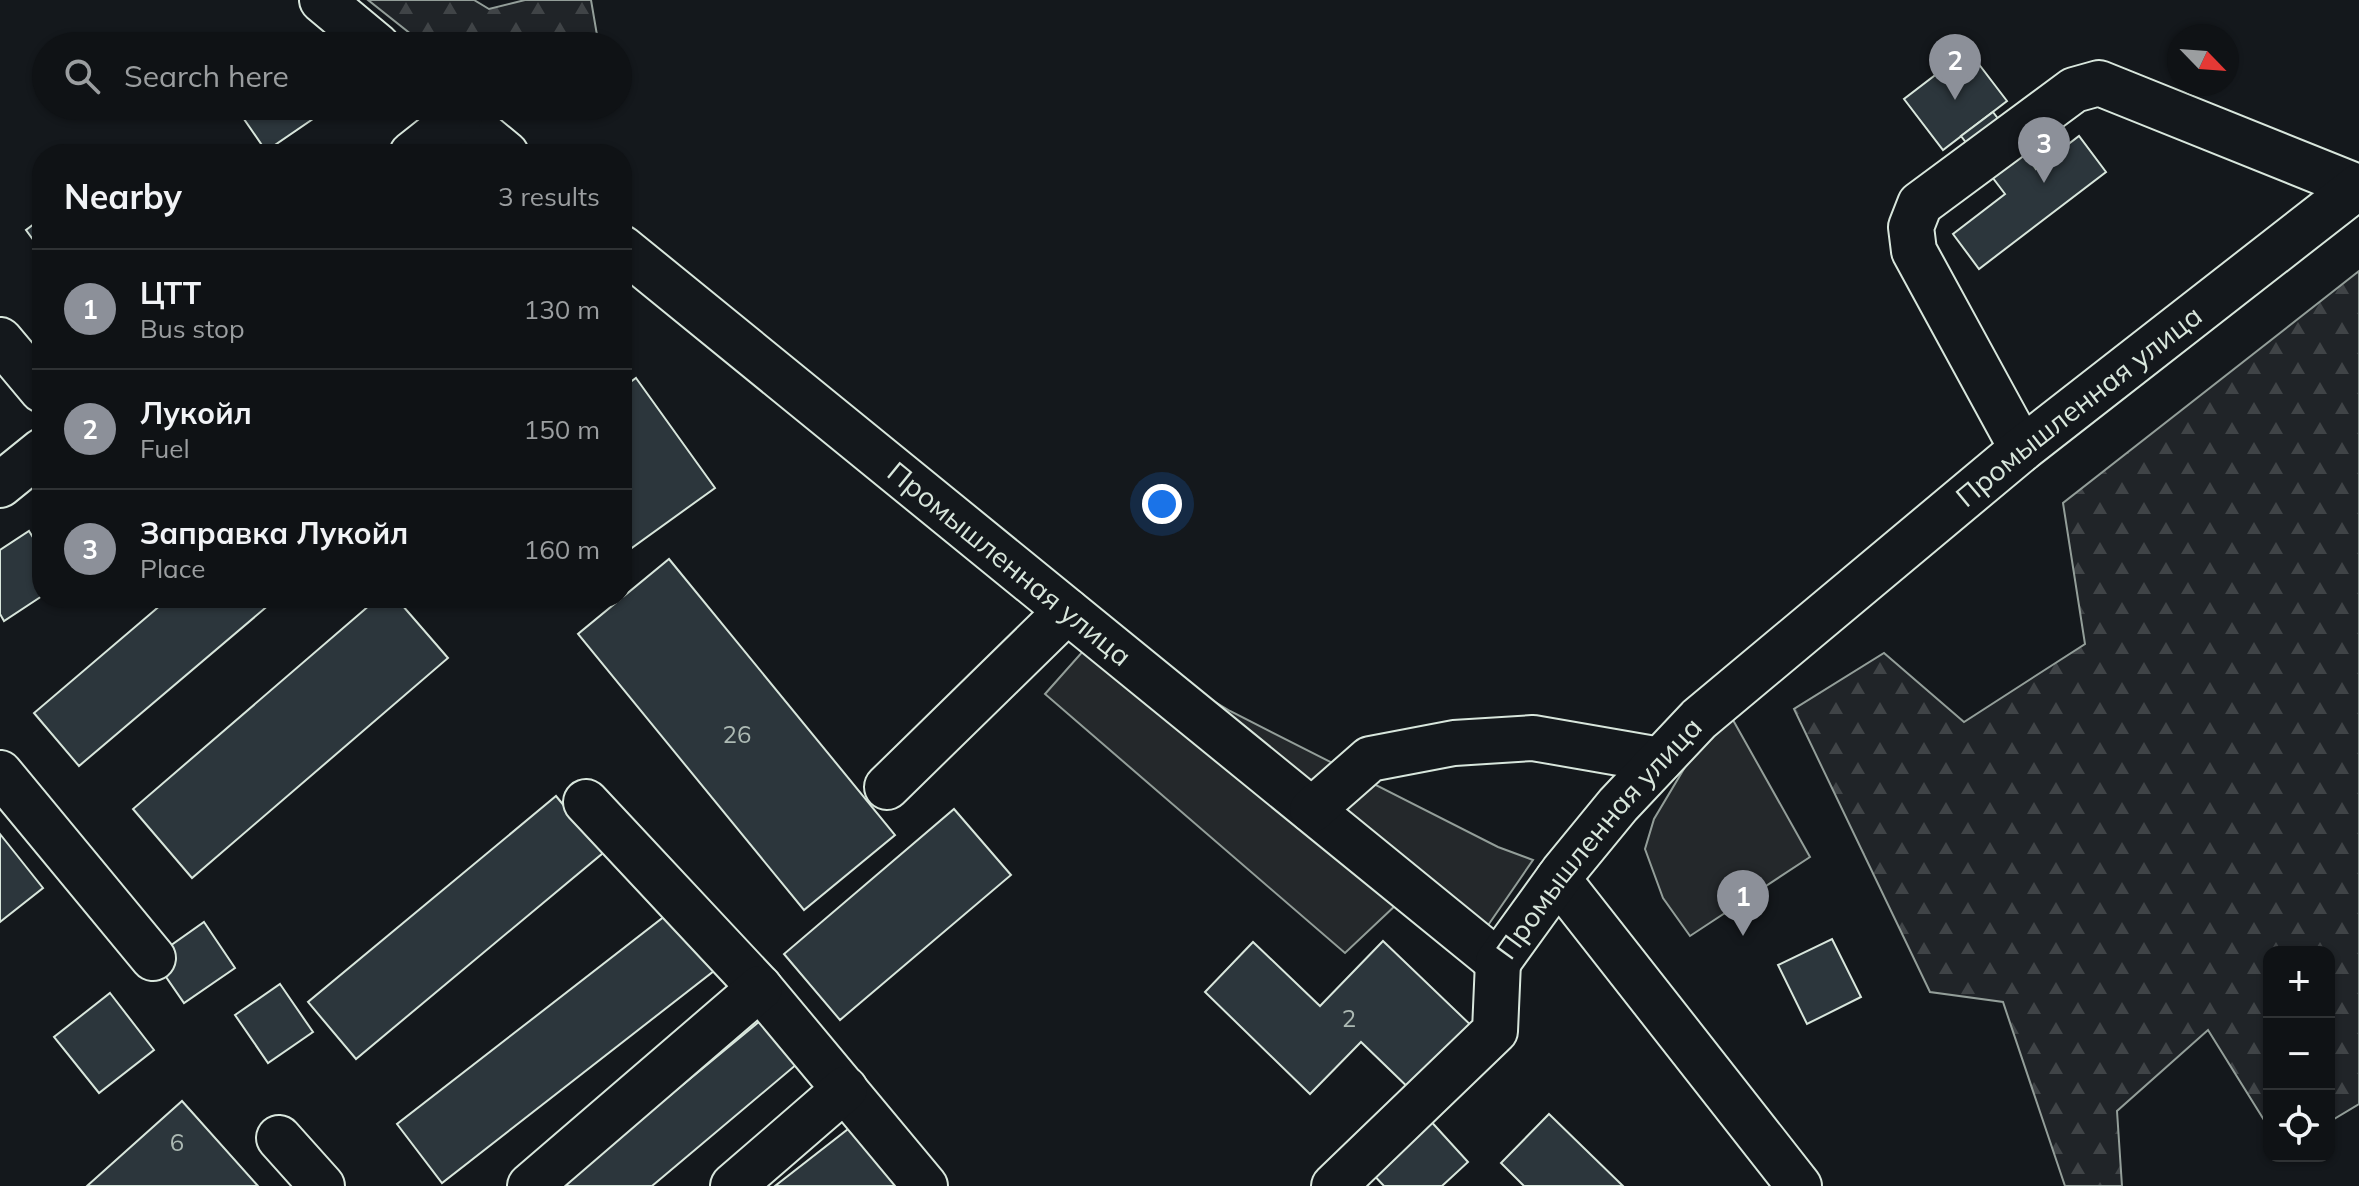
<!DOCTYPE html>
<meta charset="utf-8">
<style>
body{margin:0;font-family:Mulish,sans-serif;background:#181b1e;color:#f1f3f6}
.controls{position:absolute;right:24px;bottom:24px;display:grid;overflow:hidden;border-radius:16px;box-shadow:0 2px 6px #0004}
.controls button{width:72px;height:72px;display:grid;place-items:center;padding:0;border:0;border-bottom:2px solid #2f3234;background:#0f1215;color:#f1f3f6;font:40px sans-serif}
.compass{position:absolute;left:2167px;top:24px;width:72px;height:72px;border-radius:50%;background:#0f1215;box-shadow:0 2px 6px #0004;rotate:115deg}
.you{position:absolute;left:1162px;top:504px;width:28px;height:28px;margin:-20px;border:6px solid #fff;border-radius:50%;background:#1a73e8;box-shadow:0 0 0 12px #1a73e833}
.badge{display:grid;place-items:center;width:52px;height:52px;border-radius:50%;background:#8c9099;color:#fff;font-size:26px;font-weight:700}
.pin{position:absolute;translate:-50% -66px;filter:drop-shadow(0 2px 4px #0008)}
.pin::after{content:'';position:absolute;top:42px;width:28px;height:24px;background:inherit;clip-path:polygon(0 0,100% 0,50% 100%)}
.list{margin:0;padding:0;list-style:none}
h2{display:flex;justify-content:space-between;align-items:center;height:104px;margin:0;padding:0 32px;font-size:34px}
h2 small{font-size:26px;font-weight:400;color:#9b9ea0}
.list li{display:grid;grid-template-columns:52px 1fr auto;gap:24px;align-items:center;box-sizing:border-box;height:120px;padding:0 32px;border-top:2px solid #2f3234}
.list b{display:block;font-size:30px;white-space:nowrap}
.list p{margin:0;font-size:26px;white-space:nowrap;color:#9b9ea0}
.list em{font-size:26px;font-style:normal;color:#9b9ea0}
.icon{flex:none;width:44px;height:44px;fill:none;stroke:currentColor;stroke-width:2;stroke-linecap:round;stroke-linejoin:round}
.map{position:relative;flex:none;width:2359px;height:1186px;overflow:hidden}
.search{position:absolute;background:#0f1215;box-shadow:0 2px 6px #0004;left:32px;top:32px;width:600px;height:88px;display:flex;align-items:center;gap:20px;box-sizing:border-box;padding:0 28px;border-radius:44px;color:#9b9ea0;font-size:30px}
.panel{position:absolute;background:#0f1215;box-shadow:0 2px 6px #0004;left:32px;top:144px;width:600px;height:464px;border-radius:32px}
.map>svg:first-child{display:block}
.forest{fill:url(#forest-firs);stroke:#939e99;stroke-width:2}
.parking{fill:#24282b;stroke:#939e99;stroke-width:2}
.building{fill:#2c363c;stroke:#d8e6dc;stroke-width:2}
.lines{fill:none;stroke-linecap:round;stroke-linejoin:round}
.minor-casing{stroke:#d8e6dc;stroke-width:48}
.minor{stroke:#14181c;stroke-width:44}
.labels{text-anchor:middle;stroke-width:6;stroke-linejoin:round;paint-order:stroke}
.number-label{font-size:24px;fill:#adbab4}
.street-label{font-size:28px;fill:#d8e6dc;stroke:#14181c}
</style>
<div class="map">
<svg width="2359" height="1186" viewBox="0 0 2359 1186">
<defs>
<pattern id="forest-firs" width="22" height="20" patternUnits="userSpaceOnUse" patternTransform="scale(2)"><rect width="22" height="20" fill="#202428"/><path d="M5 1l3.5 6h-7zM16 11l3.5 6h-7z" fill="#404447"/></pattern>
</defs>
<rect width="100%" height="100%" fill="#14181c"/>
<g class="forest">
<polygon points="368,0 474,0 489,9 525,0 591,0 597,35 584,46 426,46"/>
<polygon points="2359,271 2359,1104 2329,1122 2329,952 2269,952 2269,1128 2208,1030 2117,1111 2122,1186 2065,1186 2003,1002 1930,992 1794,709 1884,653 1964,722 2085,644 2063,503"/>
</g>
<g class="parking">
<polygon points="1100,632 1230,711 1498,847 1533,860 1471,950 1415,887 1345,953 1045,694"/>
<polygon points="1733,720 1810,857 1690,936 1663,898 1645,849 1654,819 1700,742"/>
</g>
<g class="building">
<polygon points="1968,50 2007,101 1943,150 1904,99"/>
<polygon points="235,106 323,106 326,110 266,151"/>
<polygon points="1993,112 2036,169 2079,136 2106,172 1979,269 1953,234 2005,194 1961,136"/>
<polygon points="42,218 42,252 26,230"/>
<polygon points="636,378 715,488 622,555 622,388"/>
<polygon points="29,531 42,552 42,596 4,621 0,614 0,550"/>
<polygon points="669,559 895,835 804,910 578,634"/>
<polygon points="169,598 277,598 79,766 34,713"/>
<polygon points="378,598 396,598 448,658 192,878 133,809"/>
<polygon points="556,796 603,853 356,1059 308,1002"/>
<polygon points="954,809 1011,875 840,1020 784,954"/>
<polygon points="0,834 43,888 0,922"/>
<polygon points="674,909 719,967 442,1183 397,1124"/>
<polygon points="204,922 235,968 184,1003 153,958"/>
<polygon points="1832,939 1861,997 1807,1024 1778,965"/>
<polygon points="1383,941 1478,1032 1417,1096 1361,1042 1310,1094 1205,992 1253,942 1320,1006"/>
<polygon points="280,984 313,1032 268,1063 235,1015"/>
<polygon points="110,993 154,1050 99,1093 54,1037"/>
<polygon points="760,1021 797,1064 652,1186 560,1186"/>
<polygon points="182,1101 258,1186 87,1186"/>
<polygon points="1549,1114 1623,1186 1524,1186 1501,1163"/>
<polygon points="1427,1117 1468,1162 1442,1186 1384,1186 1369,1170"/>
<polygon points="852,1126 898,1186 775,1186"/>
</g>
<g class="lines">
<g class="minor-casing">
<g id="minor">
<polyline points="322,0 377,46"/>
<polyline points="448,106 506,154"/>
<polyline points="412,154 460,116"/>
<path id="s1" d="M622 248 1498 962"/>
<polyline points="0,340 42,390"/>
<polyline points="2022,449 1914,251 1911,227 1920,204 2074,90 2099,83 2358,187"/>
<polyline points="0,485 42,451"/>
<polyline points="0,773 153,958"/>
<polyline points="887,787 1067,611"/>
<polyline points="586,802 760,988 925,1186"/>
<polyline points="1312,810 1370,759 1454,743 1533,738 1660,760"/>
<polyline points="1558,879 1799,1186"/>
<path id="s2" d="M1498 962 1563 872 1618 805 1699 719 2022 449 2359 186"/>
<polyline points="279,1138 322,1186"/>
<polyline points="530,1186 760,988"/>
<polyline points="733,1186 845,1089"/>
<polyline points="1334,1186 1495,1031 1498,962"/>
</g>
</g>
<use href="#minor" class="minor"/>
</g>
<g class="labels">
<g class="number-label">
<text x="737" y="743">26</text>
<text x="1349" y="1027">2</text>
<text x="177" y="1151">6</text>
</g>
<g class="street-label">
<text dy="10" stroke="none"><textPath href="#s2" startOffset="808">Промышленная улица</textPath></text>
<text dy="10" stroke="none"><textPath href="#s1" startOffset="500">Промышленная улица</textPath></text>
<text dy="10" stroke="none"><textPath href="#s2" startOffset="160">Промышленная улица</textPath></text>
</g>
</g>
</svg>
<div class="controls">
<button>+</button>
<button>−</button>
<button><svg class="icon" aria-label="locate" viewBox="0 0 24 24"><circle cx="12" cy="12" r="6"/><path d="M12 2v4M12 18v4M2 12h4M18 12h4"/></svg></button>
</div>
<svg class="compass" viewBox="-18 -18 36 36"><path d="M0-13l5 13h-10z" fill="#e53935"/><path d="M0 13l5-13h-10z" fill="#9b9ea0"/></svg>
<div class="you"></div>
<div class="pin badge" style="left:1743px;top:936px">1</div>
<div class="pin badge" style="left:1955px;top:100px">2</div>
<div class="pin badge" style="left:2044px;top:183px">3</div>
<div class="search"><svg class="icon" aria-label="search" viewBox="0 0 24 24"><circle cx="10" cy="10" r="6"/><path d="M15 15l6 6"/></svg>Search here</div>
<section class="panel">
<h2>Nearby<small>3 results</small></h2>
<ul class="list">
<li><span class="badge">1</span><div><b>ЦТТ</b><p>Bus stop</p></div><em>130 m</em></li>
<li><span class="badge">2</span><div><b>Лукойл</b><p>Fuel</p></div><em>150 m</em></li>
<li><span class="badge">3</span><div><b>Заправка Лукойл</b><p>Place</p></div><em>160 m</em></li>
</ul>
</section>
</div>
